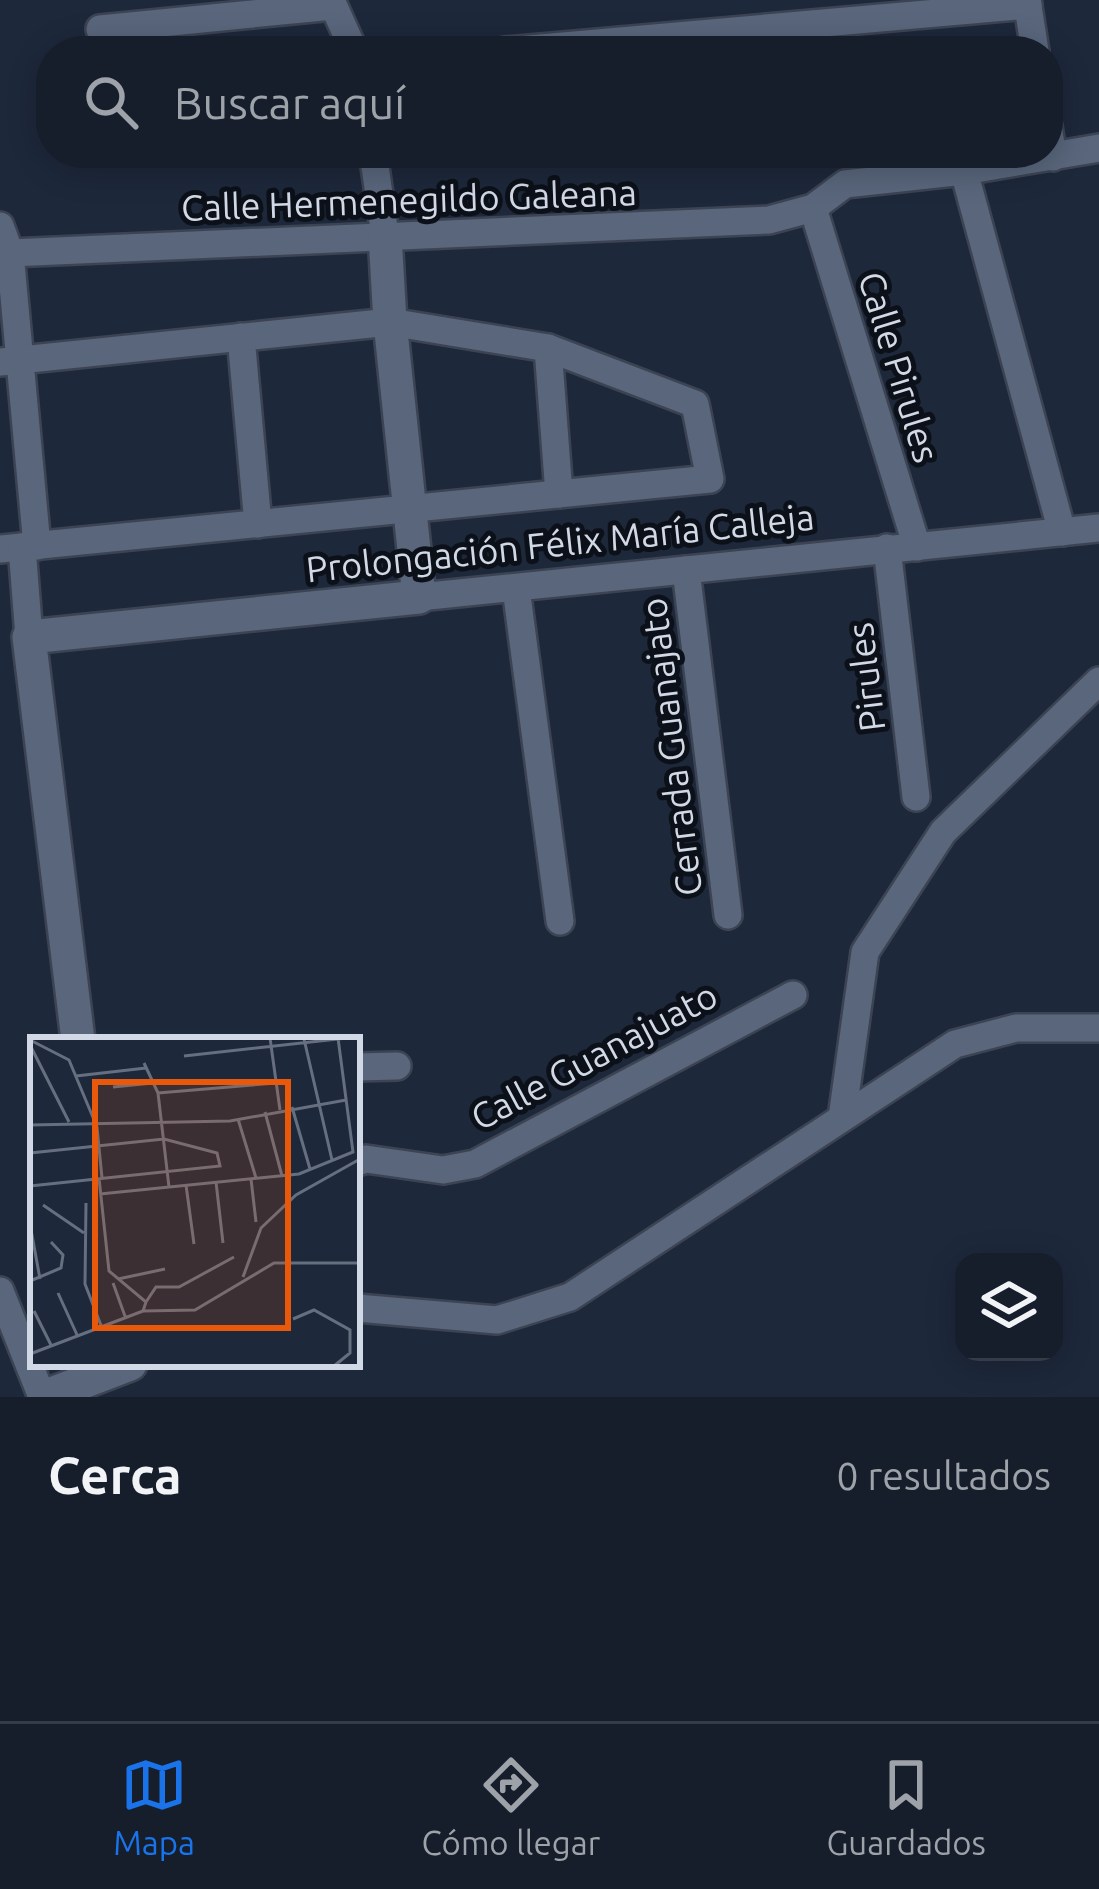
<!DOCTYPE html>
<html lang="es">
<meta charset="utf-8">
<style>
body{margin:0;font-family:Ubuntu,sans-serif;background:#1f2734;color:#f1f3f6}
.controls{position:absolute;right:36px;bottom:36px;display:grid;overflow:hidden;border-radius:24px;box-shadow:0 6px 30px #0003}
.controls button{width:108px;height:108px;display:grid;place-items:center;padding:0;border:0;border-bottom:3px solid #353c48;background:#161e2c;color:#f1f3f6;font:60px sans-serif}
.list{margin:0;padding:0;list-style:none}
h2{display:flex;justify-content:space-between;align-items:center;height:156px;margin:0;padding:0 48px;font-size:51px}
h2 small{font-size:39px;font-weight:400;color:#9ea2a9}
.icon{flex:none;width:66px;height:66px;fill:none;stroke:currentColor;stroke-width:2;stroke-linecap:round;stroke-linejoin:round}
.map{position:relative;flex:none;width:1099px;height:1397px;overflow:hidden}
.search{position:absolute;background:#161e2c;box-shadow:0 6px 30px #0003;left:36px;right:36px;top:36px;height:132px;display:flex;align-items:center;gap:30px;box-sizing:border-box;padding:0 42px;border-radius:48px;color:#9ea2a9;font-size:45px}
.sheet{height:324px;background:#161e2c}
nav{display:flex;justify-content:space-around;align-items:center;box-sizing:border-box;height:168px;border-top:3px solid #353c48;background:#161e2c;font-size:33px;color:#9ea2a9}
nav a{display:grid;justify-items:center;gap:6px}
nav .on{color:#1a73e8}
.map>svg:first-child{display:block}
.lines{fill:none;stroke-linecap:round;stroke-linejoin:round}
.minor-casing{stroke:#3c4454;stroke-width:32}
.tertiary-casing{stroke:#3c4454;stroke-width:38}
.minor{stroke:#59667c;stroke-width:27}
.tertiary{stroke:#59667c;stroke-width:33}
.labels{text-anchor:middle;stroke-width:10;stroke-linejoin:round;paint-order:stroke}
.street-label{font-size:36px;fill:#d2d9e6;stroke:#0c1119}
.inset-road{fill:none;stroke:#656f7f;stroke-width:3}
.view{fill:#e8590c;fill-opacity:0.15;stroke:#e8590c;stroke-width:6}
.inset-edge{fill:none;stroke:#d2d9e6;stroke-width:6}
</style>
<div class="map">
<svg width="1099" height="1397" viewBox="0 0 1099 1397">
<rect width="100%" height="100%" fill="#1d283b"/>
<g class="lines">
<g class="minor-casing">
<g id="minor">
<polyline points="331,0 354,51"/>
<polyline points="1027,0 1035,51"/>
<polyline points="100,29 333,6"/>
<polyline points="505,51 1028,5"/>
<polyline points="1048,126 1053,157"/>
<polyline points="373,153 385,235"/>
<polyline points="964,171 1062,532"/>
<polyline points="813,208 917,547"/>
<polyline points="0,226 10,253 37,546"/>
<polyline points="0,245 10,253 769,220 813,208 845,184 964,171 1099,148"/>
<polyline points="241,337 258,524"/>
<polyline points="548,348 559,494"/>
<polyline points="0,362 390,322 548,348 695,404 710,479 0,549"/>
<polyline points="22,547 29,637"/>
<polyline points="887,548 916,797"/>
<polyline points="686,570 728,915"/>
<polyline points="516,588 560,921"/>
<polyline points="419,597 1099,528"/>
<polyline points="357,1067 397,1066"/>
<polyline points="842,1118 865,952 943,832 1099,681"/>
<polyline points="357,1162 366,1159 443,1170 475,1164 793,995"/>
<polyline points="0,1291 42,1397"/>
<polyline points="357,1308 497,1320 570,1297 955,1044 1016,1028 1099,1028"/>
</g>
</g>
<g class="tertiary-casing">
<g id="tertiary">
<polyline points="78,1040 29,637 419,597 390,322 385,235"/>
<polyline points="44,1397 130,1364"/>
</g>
</g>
<use href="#minor" class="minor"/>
<use href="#tertiary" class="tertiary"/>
</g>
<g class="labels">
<g class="street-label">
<text transform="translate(409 200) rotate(-2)" y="13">Calle Hermenegildo Galeana</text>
<text transform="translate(899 367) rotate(73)" y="13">Calle Pirules</text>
<text transform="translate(560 543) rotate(-6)" y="13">Prolongación Félix María Calleja</text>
<text transform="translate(866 677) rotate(-97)" y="13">Pirules</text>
<text transform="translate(671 747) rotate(-97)" y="13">Cerrada Guanajato</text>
<text transform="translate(594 1056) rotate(-28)" y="13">Calle Guanajuato</text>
</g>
</g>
<g transform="translate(30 1037)">
<rect width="330" height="330" fill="#1d283b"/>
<path class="inset-road" d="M240 1 250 73M274 2 302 123M0 3 39 23 67 90 72 141M0 8 39 85M154 19 317 1M114 26 128 56 139 150M46 39 116 31M83 50 123 46M128 56 246 46M262 70 280 132M235 75 252 139M208 82 226 141M0 88 200 84 316 63M0 116 134 102 187 116 190 129 0 149M69 141 79 234 116 265 113 274M221 142 226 185M186 145 193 206M156 148 164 207M70 157 269 137 323 115 308 1M56 166 55 247 72 291M13 168 54 196M0 187 10 242M213 240 231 191 266 158 330 122M88 242 135 232M0 244 31 231 33 218 21 205M83 246 96 282M28 256 48 300M116 265 126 250H149L204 220M4 274 22 310M113 274 165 273 244 226H330M263 282 284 273 320 293V316L304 329M0 317 113 274"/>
<path class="view" d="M65 45H258V291H65Z"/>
<rect width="330" height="330" class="inset-edge"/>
</g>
</svg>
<div class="controls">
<button><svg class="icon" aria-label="layers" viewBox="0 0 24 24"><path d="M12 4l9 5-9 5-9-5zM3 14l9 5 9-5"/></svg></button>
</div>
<div class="search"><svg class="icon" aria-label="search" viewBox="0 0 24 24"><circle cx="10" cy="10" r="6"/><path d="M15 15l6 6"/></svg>Buscar aquí</div>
</div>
<section class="sheet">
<h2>Cerca<small>0 resultados</small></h2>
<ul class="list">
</ul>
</section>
<nav>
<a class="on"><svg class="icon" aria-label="map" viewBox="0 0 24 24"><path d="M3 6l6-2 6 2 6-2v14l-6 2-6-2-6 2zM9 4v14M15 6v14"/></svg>Mapa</a>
<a><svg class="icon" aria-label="directions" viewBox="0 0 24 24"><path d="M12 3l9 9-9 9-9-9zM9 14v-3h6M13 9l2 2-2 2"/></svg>Cómo llegar</a>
<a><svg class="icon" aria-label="saved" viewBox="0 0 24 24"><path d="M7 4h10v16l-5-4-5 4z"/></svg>Guardados</a>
</nav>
